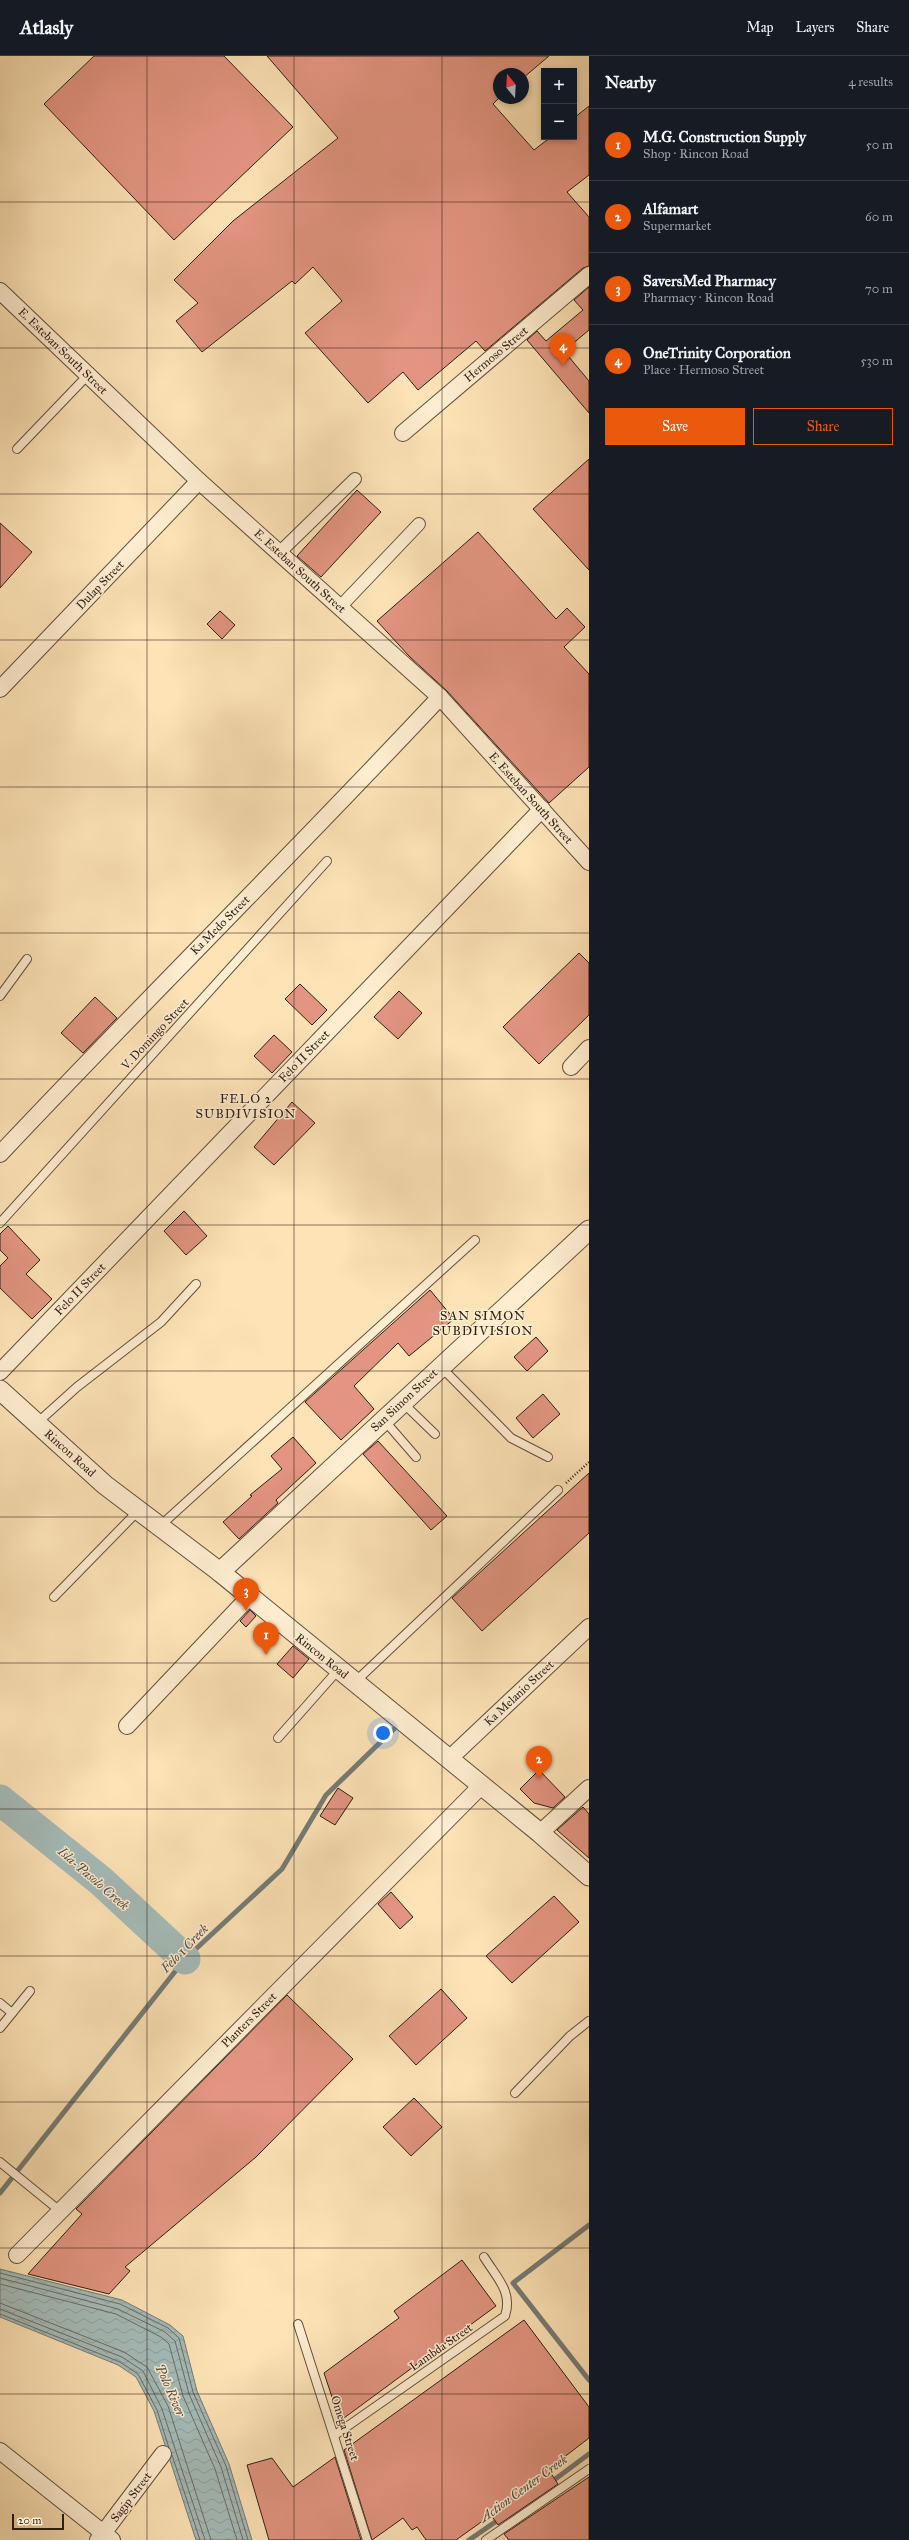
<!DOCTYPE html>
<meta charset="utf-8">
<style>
body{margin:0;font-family:"IM FELL Great Primer",serif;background:#20242c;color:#f1f3f6}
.controls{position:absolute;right:12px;top:12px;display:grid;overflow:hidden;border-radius:0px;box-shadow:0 2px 6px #0003}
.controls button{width:36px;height:36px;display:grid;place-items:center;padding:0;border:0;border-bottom:1px solid #363941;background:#171b24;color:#f1f3f6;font:20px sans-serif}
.compass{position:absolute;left:493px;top:12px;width:36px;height:36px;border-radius:50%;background:#171b24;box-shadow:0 2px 6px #0003;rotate:342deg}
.scale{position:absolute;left:12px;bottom:10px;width:52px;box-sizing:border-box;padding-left:4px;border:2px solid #2f1e15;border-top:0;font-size:11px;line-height:14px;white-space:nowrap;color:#2f1e15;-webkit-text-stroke:3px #feedd0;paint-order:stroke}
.you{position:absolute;left:383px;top:1677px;width:14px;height:14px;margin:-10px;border:3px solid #fff;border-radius:50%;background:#1a73e8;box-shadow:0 0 0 6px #1a73e833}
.badge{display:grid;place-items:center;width:26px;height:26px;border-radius:50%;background:#ea580c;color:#fff;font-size:13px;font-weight:700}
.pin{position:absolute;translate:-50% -33px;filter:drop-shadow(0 1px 2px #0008)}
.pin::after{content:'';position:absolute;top:21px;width:14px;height:12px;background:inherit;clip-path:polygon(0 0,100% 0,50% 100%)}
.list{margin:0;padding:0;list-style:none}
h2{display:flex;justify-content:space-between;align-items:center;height:52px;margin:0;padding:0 16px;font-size:17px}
h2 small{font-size:13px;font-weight:400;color:#9ea1a6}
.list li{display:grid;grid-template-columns:26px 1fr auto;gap:12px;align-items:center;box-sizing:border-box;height:72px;padding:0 16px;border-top:1px solid #363941}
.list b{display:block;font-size:15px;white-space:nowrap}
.list p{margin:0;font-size:13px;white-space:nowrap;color:#9ea1a6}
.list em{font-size:13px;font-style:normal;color:#9ea1a6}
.actions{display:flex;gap:8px;padding:12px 16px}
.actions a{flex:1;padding:9px 0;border:1px solid #ea580c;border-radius:0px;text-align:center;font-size:14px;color:#ea580c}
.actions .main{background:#ea580c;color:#fff}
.map{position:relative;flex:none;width:589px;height:2484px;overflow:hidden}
header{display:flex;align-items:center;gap:24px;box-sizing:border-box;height:56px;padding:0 20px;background:#171b24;border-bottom:1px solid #363941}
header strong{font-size:19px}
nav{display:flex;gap:22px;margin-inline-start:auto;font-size:14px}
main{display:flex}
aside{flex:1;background:#171b24}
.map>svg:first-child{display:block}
.water{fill:url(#water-waves);stroke:#757c77}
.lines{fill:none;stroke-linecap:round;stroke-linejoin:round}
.shore{stroke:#6a6c66;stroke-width:1}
.stream{stroke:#757c77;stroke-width:5}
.river{stroke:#a4bbb8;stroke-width:31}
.building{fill:#e39581;stroke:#2f1e15}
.service-casing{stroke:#624f3d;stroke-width:10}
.pedestrian-casing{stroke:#624f3d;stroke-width:14}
.minor-casing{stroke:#624f3d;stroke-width:18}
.tertiary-casing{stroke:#624f3d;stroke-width:21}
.path{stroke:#2f1e15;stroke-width:2.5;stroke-dasharray:1 2;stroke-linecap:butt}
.service{stroke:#feedd0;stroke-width:8}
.pedestrian{stroke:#feedd0;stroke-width:12}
.minor{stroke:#feedd0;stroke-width:16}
.tertiary{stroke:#feedd0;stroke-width:19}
.grid{fill:none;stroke:#2f1e15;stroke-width:1;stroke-opacity:0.55}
.labels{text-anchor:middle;stroke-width:3;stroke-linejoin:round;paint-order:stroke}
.street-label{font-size:12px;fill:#2f1e15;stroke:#feedd0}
.neighbourhood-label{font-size:13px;letter-spacing:1px;fill:#2f1e15;stroke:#feedd0}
.water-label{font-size:13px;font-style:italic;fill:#524d46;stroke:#feedd0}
</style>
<header>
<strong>Atlasly</strong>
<nav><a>Map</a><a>Layers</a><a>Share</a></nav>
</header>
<main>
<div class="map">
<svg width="589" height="2484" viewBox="0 0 589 2484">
<defs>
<pattern id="water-waves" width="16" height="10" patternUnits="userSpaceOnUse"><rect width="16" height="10" fill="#a4bbb8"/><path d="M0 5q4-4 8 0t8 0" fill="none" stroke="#8ea09d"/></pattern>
</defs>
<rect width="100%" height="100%" fill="#fde3b6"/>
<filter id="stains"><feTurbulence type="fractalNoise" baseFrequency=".005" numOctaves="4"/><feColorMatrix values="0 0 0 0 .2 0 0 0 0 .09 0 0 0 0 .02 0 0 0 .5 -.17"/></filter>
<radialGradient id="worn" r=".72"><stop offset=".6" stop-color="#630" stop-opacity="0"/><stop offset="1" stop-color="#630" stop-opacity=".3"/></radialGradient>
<polygon class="water" points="0,2213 122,2244 170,2269 183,2280 197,2335 229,2408 252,2484 196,2484 154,2355 136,2321 118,2309 0,2261"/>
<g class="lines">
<g class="shore">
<polyline points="0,2217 120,2248 168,2272 179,2282 193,2336 226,2410 248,2484"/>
<polyline points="0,2222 118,2253 165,2276 175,2285 189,2338 221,2411 243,2484"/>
<polyline points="0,2228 116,2258 161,2281 169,2288 183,2340 215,2413 237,2484"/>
<polyline points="0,2247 124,2296 147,2311 168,2350 211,2484"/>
<polyline points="0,2253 122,2301 143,2315 162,2353 205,2484"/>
<polyline points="0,2258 120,2306 138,2318 157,2354 169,2392"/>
<polyline points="172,2399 200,2484"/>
</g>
<g class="stream">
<polyline points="0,2137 185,1903 282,1813 326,1739 394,1673"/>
<polyline points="589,2169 513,2227 589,2324"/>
<polyline points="550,2427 589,2398"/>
<polyline points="469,2484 501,2462"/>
</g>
<polyline class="river" points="0,1744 101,1825 185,1903"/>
</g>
<g class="building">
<polygon points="94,0 224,0 293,71 174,184 44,48"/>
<polygon points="267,0 549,0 523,22 523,18 499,18 499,42 493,48 534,94 551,81 574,81 574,62 589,50 589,119 567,136 589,161 589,210 583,212 485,295 476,285 418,334 403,316 368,347 305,277 342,245 313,211 295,228 292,225 202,296 176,265 198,247 174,224 233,165 338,82"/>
<polygon points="589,231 589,274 564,295 589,325 589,357 527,284 537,275 546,285 583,254 574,244"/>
<polygon points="589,403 589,514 533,453"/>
<polygon points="357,434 381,456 321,521 297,500"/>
<polygon points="0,467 32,496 0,532"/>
<polygon points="478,476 556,563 567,552 585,571 564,591 589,618 589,711 549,747 447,635 409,600 377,565"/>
<polygon points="220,555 235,569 222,583 207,568"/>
<polygon points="579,897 589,907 589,959 539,1008 503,971"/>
<polygon points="300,928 327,954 312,969 285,943"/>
<polygon points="399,935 422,957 398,983 374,961"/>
<polygon points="95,941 117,962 83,997 61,977"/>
<polygon points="274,979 292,996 272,1017 254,1000"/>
<polygon points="292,1046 315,1067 274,1109 254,1091"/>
<polygon points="184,1155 207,1180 186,1199 164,1175"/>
<polygon points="8,1170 40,1204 26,1218 52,1243 32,1263 0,1232 0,1210 8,1202 0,1194 0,1178"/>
<polygon points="430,1234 454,1263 409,1300 398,1287 354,1330 374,1353 341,1384 305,1346"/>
<polygon points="536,1281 548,1295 527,1315 514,1301"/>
<polygon points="543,1338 560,1358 533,1382 516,1362"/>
<polygon points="293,1381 316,1407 276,1444 278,1447 239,1483 223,1466 252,1440 250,1439 282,1413 271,1400"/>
<polygon points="378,1385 447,1460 431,1474 363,1398"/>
<polygon points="589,1417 589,1477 482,1575 452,1542"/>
<polygon points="250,1554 256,1560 246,1571 240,1565"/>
<polygon points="293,1590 309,1603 293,1622 277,1608"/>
<polygon points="539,1714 565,1741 553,1752 534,1747 520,1733"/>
<polygon points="338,1732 353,1742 335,1769 320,1760"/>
<polygon points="583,1751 589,1758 589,1802 557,1774"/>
<polygon points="391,1836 413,1861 400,1873 378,1848"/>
<polygon points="554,1840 579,1866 512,1927 486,1900"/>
<polygon points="441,1933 467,1962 416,2009 389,1980"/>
<polygon points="287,1939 353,2003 256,2101 125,2211 130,2215 109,2238 28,2218 82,2158 76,2153"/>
<polygon points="414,2042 442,2071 411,2100 383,2071"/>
<polygon points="462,2204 496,2250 344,2362 335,2350 324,2317 399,2262 394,2255"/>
<polygon points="524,2264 589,2351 589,2382 550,2412 552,2415 550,2416 558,2428 498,2469 491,2459 456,2484 426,2484 417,2471 412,2474 403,2462 372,2484 344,2394"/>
<polygon points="335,2401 361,2484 269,2484 247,2409 272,2402 293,2431"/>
<polygon points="589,2421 589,2484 509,2484 504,2478"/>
</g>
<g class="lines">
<g class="service-casing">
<g id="service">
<polyline points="17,393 87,320"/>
<polyline points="0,940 27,903"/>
<polyline points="0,1167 327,805"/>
<polyline points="441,1311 511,1382 548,1401"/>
<polyline points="403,1347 435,1378"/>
<polyline points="384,1364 416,1401"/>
<polyline points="37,1367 77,1331 161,1266 196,1228"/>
<polyline points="160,1470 475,1184"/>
<polyline points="54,1541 138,1455"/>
<polyline points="355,1626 558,1434"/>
<polyline points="278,1682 339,1613"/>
<polyline points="0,1947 12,1957"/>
<polyline points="0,1972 30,1935"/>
<polyline points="515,2037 570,1980 589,1965"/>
<polyline points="0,2106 60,2155"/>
<polyline points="298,2268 367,2484"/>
<path d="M335 2379 505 2260C513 2236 497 2222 484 2201"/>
<polyline points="486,2484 589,2413"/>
</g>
</g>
<g class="pedestrian-casing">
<g id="pedestrian">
<polyline points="279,497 355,423"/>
<polyline points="340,551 419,468"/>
</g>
</g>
<g class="minor-casing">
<g id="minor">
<polyline points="0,235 199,425 440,641 589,806"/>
<polyline points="403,377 589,219"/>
<polyline points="0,633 199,425"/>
<polyline points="571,1011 589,992"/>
<path d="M0 1098C145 944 296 795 440 641"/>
<polyline points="0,1316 542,753"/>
<polyline points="127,1670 250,1540"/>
<polyline points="449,1703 589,1571"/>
<polyline points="540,1777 589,1732"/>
<polyline points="17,2199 482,1729"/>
<polyline points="0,2395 112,2484"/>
<polyline points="98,2484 163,2398"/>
</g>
</g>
<g class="tertiary-casing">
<g id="tertiary">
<polyline points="0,1334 105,1429 220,1516 540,1777 589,1820"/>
<polyline points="220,1516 589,1174"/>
</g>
</g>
<polyline class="path" points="566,1427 589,1406"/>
<use href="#service" class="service"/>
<use href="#pedestrian" class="pedestrian"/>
<use href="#minor" class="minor"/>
<use href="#tertiary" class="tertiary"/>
</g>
<path class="grid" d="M147 0V2484M294 0V2484M442 0V2484M0 146H589M0 292H589M0 438H589M0 584H589M0 731H589M0 877H589M0 1023H589M0 1169H589M0 1315H589M0 1461H589M0 1607H589M0 1753H589M0 1900H589M0 2046H589M0 2192H589M0 2338H589"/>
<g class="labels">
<g class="street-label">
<text transform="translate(63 295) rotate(44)" y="4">E. Esteban South Street</text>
<text transform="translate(496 298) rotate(-40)" y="4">Hermoso Street</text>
<text transform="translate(300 515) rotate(42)" y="4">E. Esteban South Street</text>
<text transform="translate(100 529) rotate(-46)" y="4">Dulap Street</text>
<text transform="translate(531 742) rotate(48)" y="4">E. Esteban South Street</text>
<text transform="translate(220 869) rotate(-45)" y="4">Ka Medo Street</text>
<text transform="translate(155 978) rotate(-47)" y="4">V. Domingo Street</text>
<text transform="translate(304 1000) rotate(-46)" y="4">Felo II Street</text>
<text transform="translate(80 1233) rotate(-46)" y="4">Felo II Street</text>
<text transform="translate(404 1344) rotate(-43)" y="4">San Simon Street</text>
<text transform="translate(70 1397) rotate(42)" y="4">Rincon Road</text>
<text transform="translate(322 1600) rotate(39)" y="4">Rincon Road</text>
<text transform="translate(519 1637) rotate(-43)" y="4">Ka Melanio Street</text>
<text transform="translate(249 1964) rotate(-45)" y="4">Planters Street</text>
<text transform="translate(441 2291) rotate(-35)" y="4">Lambda Street</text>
<text transform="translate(345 2372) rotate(72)" y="4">Omega Street</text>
<text transform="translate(131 2441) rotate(-53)" y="4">Sagip Street</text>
</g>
<g class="neighbourhood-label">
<text x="246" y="1047">FELO 2<tspan x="246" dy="15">SUBDIVISION</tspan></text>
<text x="483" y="1264">SAN SIMON<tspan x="483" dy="15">SUBDIVISION</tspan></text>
</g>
<g class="water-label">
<text transform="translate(94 1822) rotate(41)" y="5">Isla-Pasolo Creek</text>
<text transform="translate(184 1892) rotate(-46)" y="5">Felo 1 Creek</text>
<text transform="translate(171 2334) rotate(66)" y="5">Polo River</text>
<text transform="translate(523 2432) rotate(-36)" y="5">Action Center Creek</text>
</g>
</g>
<rect width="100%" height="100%" filter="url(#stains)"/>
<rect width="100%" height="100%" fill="url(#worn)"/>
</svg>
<div class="controls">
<button>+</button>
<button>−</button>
</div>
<svg class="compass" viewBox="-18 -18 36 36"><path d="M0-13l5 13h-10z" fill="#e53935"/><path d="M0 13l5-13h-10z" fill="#9ea1a6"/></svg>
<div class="scale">20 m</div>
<div class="you"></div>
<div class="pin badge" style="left:266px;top:1599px">1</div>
<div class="pin badge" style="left:539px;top:1723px">2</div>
<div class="pin badge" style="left:246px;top:1555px">3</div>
<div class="pin badge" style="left:563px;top:310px">4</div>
</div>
<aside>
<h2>Nearby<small>4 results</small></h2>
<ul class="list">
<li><span class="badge">1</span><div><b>M.G. Construction Supply</b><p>Shop · Rincon Road</p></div><em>50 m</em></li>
<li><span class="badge">2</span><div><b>Alfamart</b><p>Supermarket</p></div><em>60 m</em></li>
<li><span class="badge">3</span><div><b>SaversMed Pharmacy</b><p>Pharmacy · Rincon Road</p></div><em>70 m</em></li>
<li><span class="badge">4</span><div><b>OneTrinity Corporation</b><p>Place · Hermoso Street</p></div><em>530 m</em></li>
</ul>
<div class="actions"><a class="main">Save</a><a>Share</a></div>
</aside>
</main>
